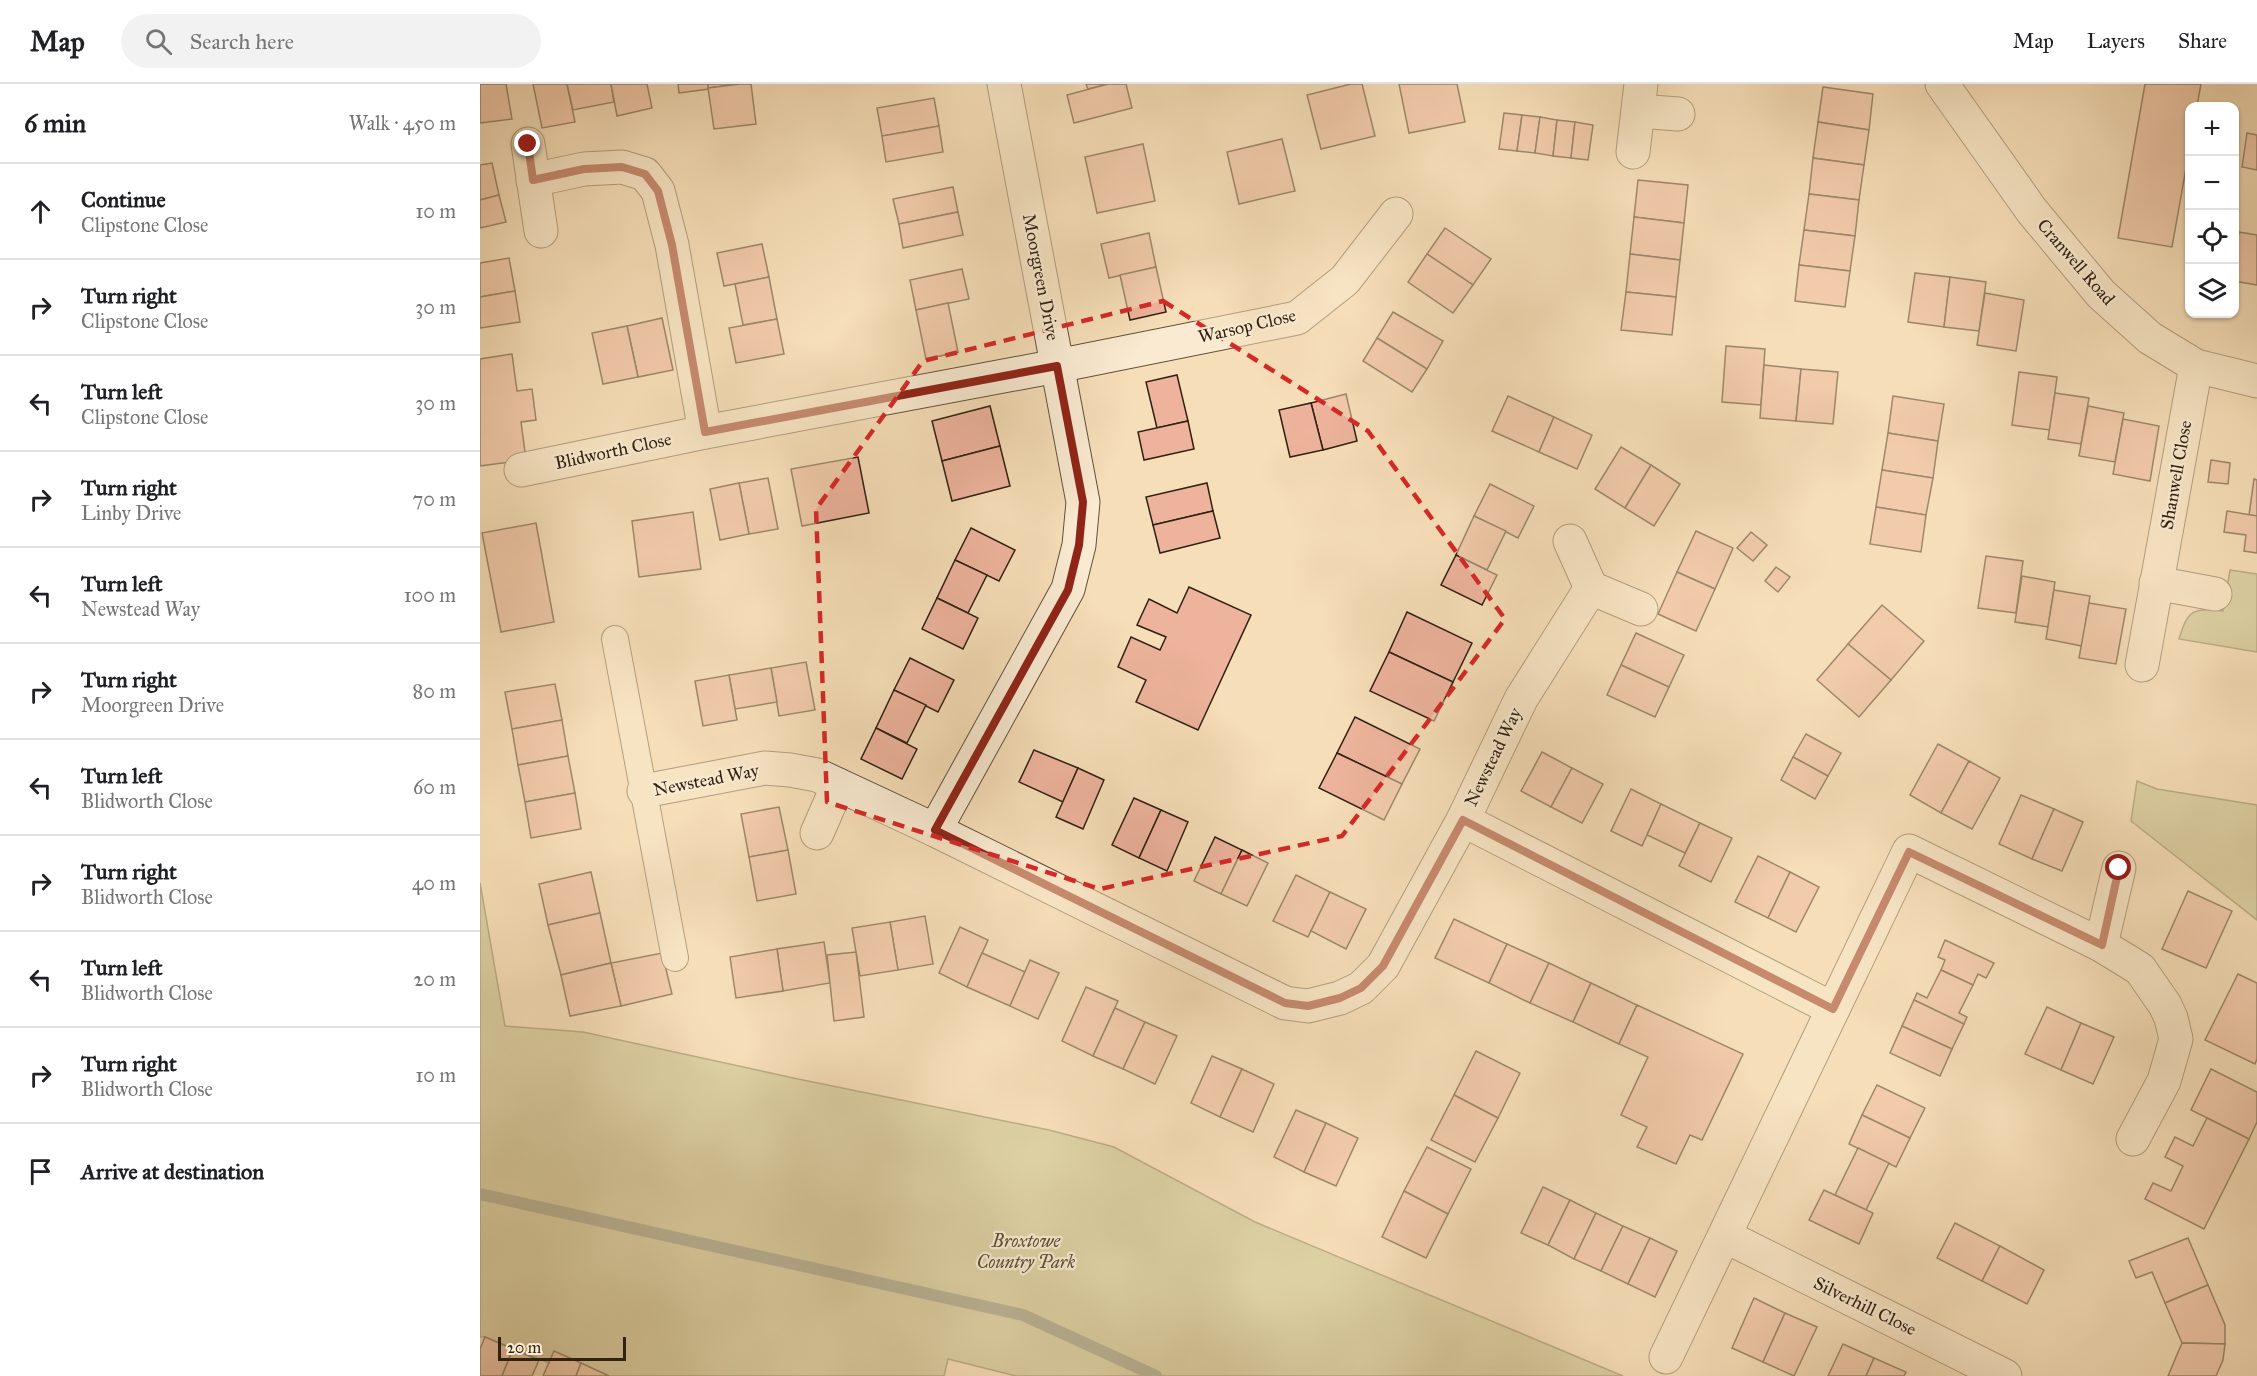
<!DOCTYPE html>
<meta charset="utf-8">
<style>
body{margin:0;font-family:"IM FELL Great Primer",serif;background:#f2f2f2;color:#202124}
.controls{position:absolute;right:18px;top:18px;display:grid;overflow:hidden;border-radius:12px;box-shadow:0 2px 4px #0004}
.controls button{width:54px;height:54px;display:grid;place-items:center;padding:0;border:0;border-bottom:2px solid #e0e0e0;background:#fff;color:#202124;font:30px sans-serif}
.scale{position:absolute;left:18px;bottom:15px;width:128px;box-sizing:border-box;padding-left:6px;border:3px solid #312110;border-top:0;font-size:16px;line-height:21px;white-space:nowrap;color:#312110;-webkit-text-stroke:4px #f9ead1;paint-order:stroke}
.stop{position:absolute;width:18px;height:18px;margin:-14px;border:4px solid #8f2418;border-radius:50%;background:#fff}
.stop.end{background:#8f2418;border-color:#fff;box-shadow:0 2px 6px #0008}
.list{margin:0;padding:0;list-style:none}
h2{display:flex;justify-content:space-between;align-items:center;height:78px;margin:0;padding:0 24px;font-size:26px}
h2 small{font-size:20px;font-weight:400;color:#757577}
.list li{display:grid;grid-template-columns:39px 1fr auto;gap:18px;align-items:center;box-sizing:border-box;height:96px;padding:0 24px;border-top:2px solid #e0e0e0}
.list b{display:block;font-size:22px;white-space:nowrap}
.list p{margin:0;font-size:20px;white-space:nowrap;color:#757577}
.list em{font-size:20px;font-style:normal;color:#757577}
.icon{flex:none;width:33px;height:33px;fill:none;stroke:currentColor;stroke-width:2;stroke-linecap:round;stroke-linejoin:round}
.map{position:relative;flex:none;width:1777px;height:1292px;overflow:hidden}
header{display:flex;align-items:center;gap:36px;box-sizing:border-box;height:84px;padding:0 30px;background:#fff;border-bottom:2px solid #e0e0e0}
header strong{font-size:28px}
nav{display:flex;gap:33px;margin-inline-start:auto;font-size:21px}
.search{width:420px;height:54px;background:#f2f2f2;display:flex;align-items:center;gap:15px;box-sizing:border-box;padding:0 21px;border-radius:33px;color:#757577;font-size:22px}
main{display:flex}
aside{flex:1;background:#fff}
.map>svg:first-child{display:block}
.green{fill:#bec18d;stroke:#78714e;stroke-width:1.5}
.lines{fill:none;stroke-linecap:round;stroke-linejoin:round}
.stream{stroke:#727f6b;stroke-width:12}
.building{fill:#edb39c;stroke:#312110;stroke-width:1.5}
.service-casing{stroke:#62503a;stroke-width:28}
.minor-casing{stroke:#62503a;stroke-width:35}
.service{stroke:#f9ead1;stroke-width:26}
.minor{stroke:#f9ead1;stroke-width:33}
.route{stroke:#8f2418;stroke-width:8}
.marked{fill:none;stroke:#d62828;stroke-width:4.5;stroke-dasharray:12 8;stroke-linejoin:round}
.labels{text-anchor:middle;stroke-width:4.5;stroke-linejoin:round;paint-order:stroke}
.street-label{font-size:18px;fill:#312110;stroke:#f9ead1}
.park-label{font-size:18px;font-style:italic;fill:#5b5136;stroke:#f9ead1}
</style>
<header>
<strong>Map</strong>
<div class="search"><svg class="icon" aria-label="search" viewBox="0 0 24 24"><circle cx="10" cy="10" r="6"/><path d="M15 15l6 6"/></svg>Search here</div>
<nav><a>Map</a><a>Layers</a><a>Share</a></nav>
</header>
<main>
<aside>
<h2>6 min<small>Walk · 450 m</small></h2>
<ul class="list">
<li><svg class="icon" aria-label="ahead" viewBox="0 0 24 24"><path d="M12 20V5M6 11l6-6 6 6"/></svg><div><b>Continue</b><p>Clipstone Close</p></div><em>10 m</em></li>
<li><svg class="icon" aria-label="right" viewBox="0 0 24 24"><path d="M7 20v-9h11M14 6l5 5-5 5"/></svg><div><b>Turn right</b><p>Clipstone Close</p></div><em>30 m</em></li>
<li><svg class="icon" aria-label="left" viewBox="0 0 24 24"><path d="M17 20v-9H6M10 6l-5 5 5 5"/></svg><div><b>Turn left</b><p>Clipstone Close</p></div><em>30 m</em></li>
<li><svg class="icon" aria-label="right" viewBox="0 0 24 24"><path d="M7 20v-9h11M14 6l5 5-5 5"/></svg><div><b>Turn right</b><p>Linby Drive</p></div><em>70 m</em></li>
<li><svg class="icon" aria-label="left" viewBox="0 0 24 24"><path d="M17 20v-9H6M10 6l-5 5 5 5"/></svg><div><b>Turn left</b><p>Newstead Way</p></div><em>100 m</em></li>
<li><svg class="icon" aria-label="right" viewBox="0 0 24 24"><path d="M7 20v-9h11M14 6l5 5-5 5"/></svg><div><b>Turn right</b><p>Moorgreen Drive</p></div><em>80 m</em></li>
<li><svg class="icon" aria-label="left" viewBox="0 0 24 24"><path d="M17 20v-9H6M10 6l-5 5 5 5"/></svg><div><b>Turn left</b><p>Blidworth Close</p></div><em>60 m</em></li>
<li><svg class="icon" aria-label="right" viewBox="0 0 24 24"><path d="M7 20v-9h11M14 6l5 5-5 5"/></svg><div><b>Turn right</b><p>Blidworth Close</p></div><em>40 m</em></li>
<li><svg class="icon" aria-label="left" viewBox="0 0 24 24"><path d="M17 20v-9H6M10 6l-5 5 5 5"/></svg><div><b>Turn left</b><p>Blidworth Close</p></div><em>20 m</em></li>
<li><svg class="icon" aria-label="right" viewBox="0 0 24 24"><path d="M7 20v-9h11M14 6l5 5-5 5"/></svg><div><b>Turn right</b><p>Blidworth Close</p></div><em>10 m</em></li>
<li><svg class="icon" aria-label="arrive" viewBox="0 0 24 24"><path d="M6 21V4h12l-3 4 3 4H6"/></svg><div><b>Arrive at destination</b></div></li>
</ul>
</aside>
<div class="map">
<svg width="1777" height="1292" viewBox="0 0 1777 1292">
<rect width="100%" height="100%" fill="#f6deb8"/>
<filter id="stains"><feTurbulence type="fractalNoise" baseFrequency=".00333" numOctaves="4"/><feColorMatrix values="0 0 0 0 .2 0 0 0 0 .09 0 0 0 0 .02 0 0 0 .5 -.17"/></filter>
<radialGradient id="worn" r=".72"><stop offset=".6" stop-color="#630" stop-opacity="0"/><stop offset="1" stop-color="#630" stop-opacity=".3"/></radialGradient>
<g class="green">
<path d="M1750 486 1777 490V568L1699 555C1708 525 1713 524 1743 527Z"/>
<polygon points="1657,697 1677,705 1777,721 1777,836 1651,737"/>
<polygon points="0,799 25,942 103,948 318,995 569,1046 634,1063 775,1138 1143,1292 536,1292 468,1275 464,1292 129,1292 75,1268 69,1279 5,1253 0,1253"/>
</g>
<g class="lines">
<polyline class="stream" points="0,1110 543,1231 676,1292"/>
</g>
<g class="building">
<polygon points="0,0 26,0 32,35 0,39"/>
<polygon points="53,0 87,0 95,38 62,44"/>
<polygon points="87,0 131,0 134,18 93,26"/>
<polygon points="131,0 167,0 172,24 137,32"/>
<polygon points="198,0 228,0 229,5 199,9"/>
<polygon points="228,0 260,0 228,4"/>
<polygon points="260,0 271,0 276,40 234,45 228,4"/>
<polygon points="606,0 628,0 608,5"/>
<polygon points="628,0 646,0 652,24 594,39 587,11"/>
<polygon points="871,0 882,0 895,52 841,65 827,11"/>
<polygon points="919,0 977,0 985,38 929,49"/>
<polygon points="1665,0 1721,0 1717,22 1710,22 1710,62 1692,163 1638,154"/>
<polygon points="1343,3 1393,10 1389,46 1338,38"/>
<polygon points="454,14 459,42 402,52 397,24"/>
<polygon points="1024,29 1042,31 1037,67 1019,65"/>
<polygon points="1042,31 1060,33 1055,69 1037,67"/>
<polygon points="1060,33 1077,36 1073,72 1055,69"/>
<polygon points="1077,36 1095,38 1091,74 1073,72"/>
<polygon points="1095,38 1113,41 1108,76 1091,74"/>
<polygon points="1338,38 1389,46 1384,81 1333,74"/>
<polygon points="459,42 463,68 406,78 402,52"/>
<polygon points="1767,49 1777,51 1777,86 1762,83"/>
<polygon points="802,55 815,107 759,120 747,68"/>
<polygon points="663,60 675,117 617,129 605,73"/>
<polygon points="1333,74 1384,81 1379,116 1329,110"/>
<polygon points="12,79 19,111 0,116 0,81"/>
<polygon points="1158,96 1208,101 1204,139 1154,133"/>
<polygon points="473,103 478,128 419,140 413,115"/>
<polygon points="1329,110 1379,116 1375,152 1324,146"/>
<polygon points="19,111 26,138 0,144 0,116"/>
<polygon points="478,128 483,151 423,164 419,140"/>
<polygon points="1154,133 1204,139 1200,176 1150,170"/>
<polygon points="965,144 1011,175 993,201 947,170"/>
<polygon points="1324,146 1375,152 1370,187 1319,181"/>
<polygon points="1759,148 1777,151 1777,201 1754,197 1754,178"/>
<polygon points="669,149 676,183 629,194 621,160"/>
<polygon points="282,160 289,193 244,202 237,169"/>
<polygon points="947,170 993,201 973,229 928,198"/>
<polygon points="1150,170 1200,176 1196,213 1146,208"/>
<polygon points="29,174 35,207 0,213 0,179"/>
<polygon points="1319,181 1370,187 1365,223 1315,217"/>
<polygon points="676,183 686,228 650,236 640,191"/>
<polygon points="482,185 489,215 436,226 430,196"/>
<polygon points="1435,189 1470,193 1464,243 1428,238"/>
<polygon points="289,193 297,235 263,241 255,200"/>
<polygon points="1470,193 1506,198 1499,247 1464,243"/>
<polygon points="35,207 40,238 0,244 0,213"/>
<polygon points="1146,208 1196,213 1192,251 1141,246"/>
<polygon points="1505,209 1544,216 1536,267 1497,261"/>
<polygon points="468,219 478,268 446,275 436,226"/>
<polygon points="913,228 963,257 947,285 897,254"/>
<polygon points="182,234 193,286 158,293 147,242"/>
<polygon points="297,235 304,270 256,279 249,244"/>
<polygon points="147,242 158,293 123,300 112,249"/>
<polygon points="897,254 947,285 932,308 883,277"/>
<polygon points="1246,262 1285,265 1281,321 1242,318"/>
<polygon points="32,270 37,307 52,305 56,336 41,338 46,376 0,382 0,275"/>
<polygon points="1284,281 1321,285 1316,337 1280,334"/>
<polygon points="1321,285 1358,288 1353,340 1316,337"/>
<polygon points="1539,288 1577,293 1570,346 1532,341"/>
<polygon points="697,291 708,337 677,344 666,298"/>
<polygon points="1575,309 1609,314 1601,360 1568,355"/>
<polygon points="866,310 877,357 843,366 831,319"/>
<polygon points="1028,312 1074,333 1059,368 1012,347"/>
<polygon points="1413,312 1464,320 1458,357 1408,349"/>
<polygon points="831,319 843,366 810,373 799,326"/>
<polygon points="510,322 520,362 462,377 452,337"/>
<polygon points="1608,322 1644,329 1635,378 1599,372"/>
<polygon points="1074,333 1112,351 1097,385 1059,368"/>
<polygon points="1643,335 1679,342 1670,397 1633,390"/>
<polygon points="708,337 714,365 664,376 658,348"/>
<polygon points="1408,349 1458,357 1453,394 1402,386"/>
<polygon points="520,362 530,402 472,417 462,377"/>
<polygon points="1141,363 1171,381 1145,424 1115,405"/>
<polygon points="378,373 389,429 322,442 311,385"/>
<polygon points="1731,376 1750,379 1748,400 1728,398"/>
<polygon points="1171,381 1200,400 1174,442 1145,424"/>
<polygon points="1402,386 1453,394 1446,431 1396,423"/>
<polygon points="288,394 298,445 269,450 259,399"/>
<polygon points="1774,395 1777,396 1777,432 1769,431"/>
<polygon points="259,399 269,450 240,456 230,405"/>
<polygon points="727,399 733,427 673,441 666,413"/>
<polygon points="1010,400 1054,422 1038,454 994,432"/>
<polygon points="1396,423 1446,431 1441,468 1390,460"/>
<polygon points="733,427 740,454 680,469 673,441"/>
<polygon points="1747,427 1777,432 1777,469 1764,467 1766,451 1744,448"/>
<polygon points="213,428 221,485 159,493 152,437"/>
<polygon points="994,432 1026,447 1007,486 976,471"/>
<polygon points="56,439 74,538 21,548 2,449"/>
<polygon points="491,444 535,466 519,497 475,476"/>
<polygon points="1216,447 1253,464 1235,505 1197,488"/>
<polygon points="1271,448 1287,461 1273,477 1257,464"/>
<polygon points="976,471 1017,491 1002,521 961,501"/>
<polygon points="1506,472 1543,477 1536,529 1498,524"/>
<polygon points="475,476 507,491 488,529 457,514"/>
<polygon points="1296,483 1310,493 1298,508 1285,497"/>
<polygon points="1197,488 1235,505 1216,547 1178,530"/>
<polygon points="1542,492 1575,498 1568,543 1535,538"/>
<polygon points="709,503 771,531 718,646 656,618 666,596 638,583 651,553 680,566 686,553 657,541 669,515 697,529"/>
<polygon points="1574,506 1610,512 1602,562 1566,555"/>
<polygon points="457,514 498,534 483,565 442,545"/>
<polygon points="1609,519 1646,525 1636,580 1599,574"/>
<polygon points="1402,521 1444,557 1411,596 1368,560"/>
<polygon points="927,528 992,559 973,598 909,568"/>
<polygon points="1156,549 1204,571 1189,603 1141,581"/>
<polygon points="1368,560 1411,596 1379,633 1337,596"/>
<polygon points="909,568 973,598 954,637 890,607"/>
<polygon points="430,574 474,596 458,628 414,606"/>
<polygon points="326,578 335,626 299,632 291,584"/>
<polygon points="1141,581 1189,603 1175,633 1127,611"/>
<polygon points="291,584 297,618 255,625 249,591"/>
<polygon points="249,591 257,636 223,642 215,597"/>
<polygon points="75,600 82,636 32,645 25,608"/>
<polygon points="414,606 446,621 427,659 396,644"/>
<polygon points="875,633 940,665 922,700 857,669"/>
<polygon points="82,636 88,672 38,681 32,645"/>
<polygon points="396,644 437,665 422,695 381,675"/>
<polygon points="1326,650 1361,669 1348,692 1313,673"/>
<polygon points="1458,660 1489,677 1461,729 1430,711"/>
<polygon points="554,666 598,684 583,718 539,698"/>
<polygon points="1062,668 1092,684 1071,723 1041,707"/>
<polygon points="857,669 922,700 904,736 839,704"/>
<polygon points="88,672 95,709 45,718 38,681"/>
<polygon points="1313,673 1348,692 1335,715 1301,696"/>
<polygon points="1489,677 1520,694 1492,745 1461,729"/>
<polygon points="598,684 624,696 603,745 576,733"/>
<polygon points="1092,684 1123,700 1102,739 1071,723"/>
<polygon points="1151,705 1181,720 1162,762 1131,747"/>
<polygon points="95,709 101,745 51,754 45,718"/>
<polygon points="1541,711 1574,725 1552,775 1519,760"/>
<polygon points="654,714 681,726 659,774 632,761"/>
<polygon points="1181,720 1220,739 1205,769 1167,751"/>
<polygon points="299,723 308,766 269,773 261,730"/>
<polygon points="1574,725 1603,738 1582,787 1552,775"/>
<polygon points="681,726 708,738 687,787 659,774"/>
<polygon points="1220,739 1252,754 1231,798 1199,782"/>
<polygon points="735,753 762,766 741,810 714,797"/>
<polygon points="308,766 316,810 277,817 269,773"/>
<polygon points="762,766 788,779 767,822 741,810"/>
<polygon points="1278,772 1310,788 1288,834 1255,818"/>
<polygon points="111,788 120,829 68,841 59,800"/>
<polygon points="1310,788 1339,803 1316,848 1288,834"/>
<polygon points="816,791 850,808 828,853 793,837"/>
<polygon points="1708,807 1752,827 1726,884 1682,865"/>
<polygon points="850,808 886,825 866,865 831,847"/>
<polygon points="120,829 131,879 81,891 68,841"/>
<polygon points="445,832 453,880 418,886 410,838"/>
<polygon points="974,835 1027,860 1009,899 955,874"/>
<polygon points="410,838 418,886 380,892 372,844"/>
<polygon points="480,843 508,856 487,903 459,889"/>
<polygon points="1465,856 1514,879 1506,894 1498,890 1493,901 1461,886 1465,876 1458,873"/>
<polygon points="344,858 350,899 303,907 297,865"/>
<polygon points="1027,860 1069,879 1050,919 1009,899"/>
<polygon points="297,865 303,907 256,914 250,873"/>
<polygon points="376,868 384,933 354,937 347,871"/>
<polygon points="182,869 192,910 141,922 131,879"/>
<polygon points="502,869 545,888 530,922 487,903"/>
<polygon points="550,876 579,889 558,935 530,922"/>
<polygon points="131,879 141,922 90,932 81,891"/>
<polygon points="1069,879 1111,899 1093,938 1050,919"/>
<polygon points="1461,886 1493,901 1479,929 1487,933 1484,940 1434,916 1437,909 1447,914"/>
<polygon points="1758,890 1777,899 1777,975 1775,980 1725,956"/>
<polygon points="1111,899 1157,921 1139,960 1093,938"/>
<polygon points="606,903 638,917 613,972 582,957"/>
<polygon points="1434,916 1484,940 1472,965 1422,942"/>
<polygon points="1157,921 1263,970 1222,1056 1210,1051 1196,1080 1157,1063 1167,1043 1141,1031 1168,973 1139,960"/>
<polygon points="1567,923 1601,939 1581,986 1545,970"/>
<polygon points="635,924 665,938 643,985 613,972"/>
<polygon points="665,938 697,952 675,1000 643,985"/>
<polygon points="1601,939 1634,953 1613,1000 1581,986"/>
<polygon points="1422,942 1472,965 1460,992 1410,969"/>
<polygon points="996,967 1040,989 1018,1034 974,1011"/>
<polygon points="732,972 762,985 740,1033 711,1019"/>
<polygon points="762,985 794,1000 773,1048 740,1033"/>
<polygon points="1731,985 1777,1008 1777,1038 1769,1055 1711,1026"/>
<polygon points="1397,1001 1445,1024 1430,1054 1382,1031"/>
<polygon points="974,1011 1018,1034 995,1078 951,1056"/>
<polygon points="816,1026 846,1039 824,1088 794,1073"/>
<polygon points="1382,1031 1430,1054 1416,1083 1369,1060"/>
<polygon points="1727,1034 1769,1055 1724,1145 1665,1115 1673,1099 1691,1107 1703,1082 1685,1073 1695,1053 1713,1062"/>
<polygon points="846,1039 878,1054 856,1102 824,1088"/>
<polygon points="947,1063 991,1085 968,1130 924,1107"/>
<polygon points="1378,1064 1409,1079 1386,1126 1355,1111"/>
<polygon points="1063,1103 1090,1116 1068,1161 1041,1149"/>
<polygon points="1344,1106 1393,1129 1379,1160 1329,1136"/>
<polygon points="924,1107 968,1130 946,1174 902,1153"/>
<polygon points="1090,1116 1116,1129 1094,1175 1068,1161"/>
<polygon points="1116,1129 1143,1142 1121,1187 1094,1175"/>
<polygon points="1475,1139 1520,1162 1502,1197 1457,1174"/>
<polygon points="1143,1142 1170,1154 1148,1200 1121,1187"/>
<polygon points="1170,1154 1197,1167 1175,1213 1148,1200"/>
<polygon points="1708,1154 1728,1201 1685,1219 1672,1188 1656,1194 1649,1177"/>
<polygon points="1520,1162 1564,1186 1547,1220 1502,1197"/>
<polygon points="1728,1201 1745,1241 1745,1260 1702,1259 1685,1219"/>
<polygon points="1274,1214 1305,1229 1283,1278 1252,1264"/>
<polygon points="1305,1229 1337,1243 1314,1292 1283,1278"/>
<polygon points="5,1253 33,1265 22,1292 0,1292 0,1265"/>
<polygon points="1702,1259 1745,1260 1743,1276 1736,1292 1688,1292"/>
<polygon points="1363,1260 1394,1274 1386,1292 1348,1292"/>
<polygon points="33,1265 59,1276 52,1292 22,1292"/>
<polygon points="74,1267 101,1279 96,1292 63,1292"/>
<polygon points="1394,1274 1426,1288 1424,1292 1386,1292"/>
<polygon points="101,1279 129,1292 96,1292"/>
</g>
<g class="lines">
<g class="service-casing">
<polyline id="service" points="135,555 195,874"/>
</g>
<g class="minor-casing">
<g id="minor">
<polyline points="1462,0 1552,127 1621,210 1670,254 1716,282 1777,297"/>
<polyline points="1158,27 1198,30"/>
<polyline points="48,60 61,147"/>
<polyline points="1153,68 1161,0"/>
<polyline points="53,96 104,85 142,83 165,90 178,107 192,161 225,348"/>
<polyline points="41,386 225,348 577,282 817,234 865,196 916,130"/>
<polyline points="1090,457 1111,504 1161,525"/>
<polyline points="1676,499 1735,510"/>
<polyline points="1662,581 1716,282"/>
<polyline points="164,707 285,684 310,686 337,691 455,746 805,919 828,922 860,914 881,904 903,882 983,736 1041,615 1111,504"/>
<polyline points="983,736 1353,925"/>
<polyline points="455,746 588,505 599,461 603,418 524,0"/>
<polyline points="337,749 358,701"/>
<polyline points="1621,861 1639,784"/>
<polyline points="1245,1152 1525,1292"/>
<polyline points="1186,1273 1429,767 1621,861 1660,885 1685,921 1691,934 1696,955 1684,997 1653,1055"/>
</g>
</g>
<use href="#service" class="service"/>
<use href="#minor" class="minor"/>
</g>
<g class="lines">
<polyline class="route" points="48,60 53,96 104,85 142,83 165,90 178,107 192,161 225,348 577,282 603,418 599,461 588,506 455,746 805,919 828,922 860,914 881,904 903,882 983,736 1353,925 1429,768 1622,861 1639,784"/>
</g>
<path d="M0 0H1777V1292H0ZM683 217 888 347 1025 535 862 752 620 805 347 718 336 425 443 277Z" fill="#f6deb8" fill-opacity=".55" fill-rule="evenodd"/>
<path class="marked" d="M683 217 888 347 1025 535 862 752 620 805 347 718 336 425 443 277Z"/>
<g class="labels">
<g class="street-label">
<text transform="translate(1596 178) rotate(49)" y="6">Cranwell Road</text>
<text transform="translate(561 193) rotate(79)" y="6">Moorgreen Drive</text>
<text transform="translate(767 242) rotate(-13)" y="6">Warsop Close</text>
<text transform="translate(133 367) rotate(-12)" y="6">Blidworth Close</text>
<text transform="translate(1696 391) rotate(-80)" y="6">Shanwell Close</text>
<text transform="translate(1013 673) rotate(-64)" y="6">Newstead Way</text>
<text transform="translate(226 696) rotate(-11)" y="6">Newstead Way</text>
<text transform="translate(1385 1222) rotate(26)" y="6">Silverhill Close</text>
</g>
<g class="park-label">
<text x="546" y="1163">Broxtowe<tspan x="546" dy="21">Country Park</tspan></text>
</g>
</g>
<rect width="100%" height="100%" filter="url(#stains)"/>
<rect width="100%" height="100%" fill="url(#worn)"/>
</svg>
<div class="controls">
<button>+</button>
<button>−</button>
<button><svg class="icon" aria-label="locate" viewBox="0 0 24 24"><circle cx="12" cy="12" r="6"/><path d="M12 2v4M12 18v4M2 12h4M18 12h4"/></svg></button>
<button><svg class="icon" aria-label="layers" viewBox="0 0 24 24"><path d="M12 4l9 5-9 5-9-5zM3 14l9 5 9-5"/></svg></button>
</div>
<div class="scale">20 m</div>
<div class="stop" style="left:1639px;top:784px"></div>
<div class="stop end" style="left:48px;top:60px"></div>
</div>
</main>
